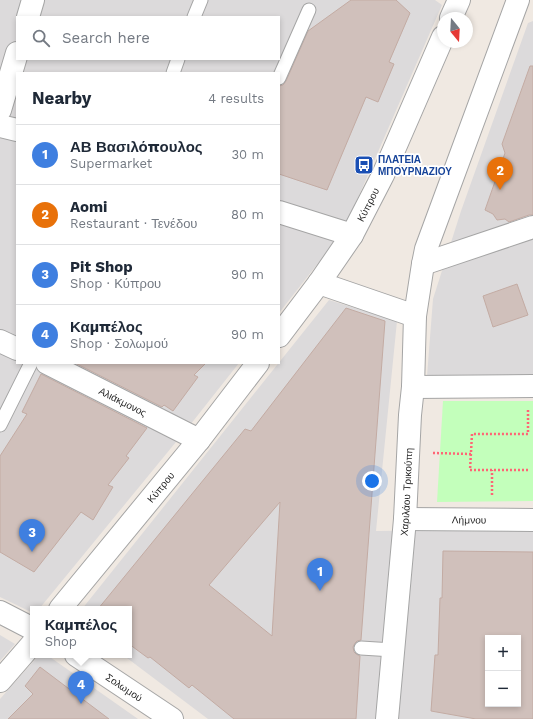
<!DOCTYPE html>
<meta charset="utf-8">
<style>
body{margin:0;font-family:"Work Sans",sans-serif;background:#f2f2f3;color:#1f2937}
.controls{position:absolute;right:12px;bottom:12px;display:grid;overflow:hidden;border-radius:0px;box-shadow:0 2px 6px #0003}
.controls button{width:36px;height:36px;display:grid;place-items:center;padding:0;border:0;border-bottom:1px solid #e0e1e3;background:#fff;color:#1f2937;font:20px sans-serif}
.compass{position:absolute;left:437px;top:12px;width:36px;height:36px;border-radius:50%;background:#fff;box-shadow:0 2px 6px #0003;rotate:162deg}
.you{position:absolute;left:372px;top:481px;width:14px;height:14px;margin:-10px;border:3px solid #fff;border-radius:50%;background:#1a73e8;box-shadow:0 0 0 6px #1a73e833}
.badge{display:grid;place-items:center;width:26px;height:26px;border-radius:50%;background:#cb002b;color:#fff;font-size:13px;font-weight:700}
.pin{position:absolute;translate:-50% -33px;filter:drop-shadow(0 1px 2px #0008)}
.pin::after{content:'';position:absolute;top:21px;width:14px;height:12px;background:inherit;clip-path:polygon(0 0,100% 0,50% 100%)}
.popup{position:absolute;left:30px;top:606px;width:102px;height:52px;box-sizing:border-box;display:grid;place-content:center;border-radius:0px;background:#fff;filter:drop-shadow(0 1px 3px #0005);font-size:13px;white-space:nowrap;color:#747a83}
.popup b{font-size:15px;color:#1f2937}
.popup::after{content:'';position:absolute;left:50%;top:100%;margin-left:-8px;border:8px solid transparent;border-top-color:#fff}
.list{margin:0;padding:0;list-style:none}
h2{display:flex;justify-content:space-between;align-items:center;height:52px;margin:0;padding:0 16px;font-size:17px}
h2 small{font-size:13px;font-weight:400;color:#747a83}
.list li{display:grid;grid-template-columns:26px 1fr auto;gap:12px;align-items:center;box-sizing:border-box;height:60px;padding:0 16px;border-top:1px solid #e0e1e3}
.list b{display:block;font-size:15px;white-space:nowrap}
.list p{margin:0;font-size:13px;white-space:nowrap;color:#747a83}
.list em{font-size:13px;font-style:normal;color:#747a83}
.icon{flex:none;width:22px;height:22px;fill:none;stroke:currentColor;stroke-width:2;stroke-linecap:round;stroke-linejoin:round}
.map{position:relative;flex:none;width:533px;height:719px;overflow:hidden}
.search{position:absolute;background:#fff;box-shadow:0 2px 6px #0003;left:16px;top:16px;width:264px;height:44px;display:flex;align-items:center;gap:10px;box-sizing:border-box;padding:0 14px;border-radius:0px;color:#747a83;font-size:15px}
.panel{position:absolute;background:#fff;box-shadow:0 2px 6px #0003;left:16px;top:72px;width:264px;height:292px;border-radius:0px}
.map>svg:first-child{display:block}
.residential{fill:#dcdadb;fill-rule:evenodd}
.park{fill:#c3ffbb}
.building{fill:#d0c0bb;stroke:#c3aba3;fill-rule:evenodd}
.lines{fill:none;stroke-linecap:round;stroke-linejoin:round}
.service-casing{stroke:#a5a5a5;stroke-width:15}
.minor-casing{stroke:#a5a5a5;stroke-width:24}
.tertiary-casing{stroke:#a5a5a5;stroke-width:24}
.path{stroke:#ff6475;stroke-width:2.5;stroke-dasharray:2 2;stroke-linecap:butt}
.service{stroke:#fff;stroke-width:13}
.minor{stroke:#fff;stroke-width:22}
.tertiary{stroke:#fff;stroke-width:22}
.labels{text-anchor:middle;stroke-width:3.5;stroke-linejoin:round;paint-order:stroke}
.transit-label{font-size:10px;font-weight:bold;fill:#164399;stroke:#fff;text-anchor:start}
.street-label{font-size:10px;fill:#1e1e1e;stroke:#fff}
</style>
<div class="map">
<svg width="533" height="719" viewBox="0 0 533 719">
<rect width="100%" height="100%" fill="#f0e9e2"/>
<g class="residential">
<path d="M0 0H435L442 5 347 223 319 262 279 313V73H17V363H239L194 420 39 609H33V613L0 597ZM17 17H279V59H17Z"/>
<polygon points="533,21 533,375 427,376 433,299 461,211 528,23"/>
<path d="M329 300 397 321 376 531 533 529V719H208L123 655H129V609H82ZM488 638H518V704H488Z"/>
<polygon points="0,635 15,644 0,661"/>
<polygon points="39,655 47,655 138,719 0,719 0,699"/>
</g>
<polygon class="park" points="443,401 533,401 533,501 437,502"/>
<g class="building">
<polygon points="351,0 396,0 410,13 389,62 394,64 378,102 366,97 327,190 279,174 279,86 283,85 286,81 308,31"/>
<polygon points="530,66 533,66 533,215 529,215 509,222 505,219 497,220 493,214 485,210 505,153 502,144"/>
<polygon points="517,284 528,315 493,327 483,296"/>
<path d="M346 308 385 321 361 640 357 641 355 643 353 647 354 652 356 654 360 656 356 719H234L192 685 189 688 150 657 148 658 129 644V609H98L245 429 251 431ZM280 502 272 636 209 585Z"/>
<polygon points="75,363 206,363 194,375 198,377 173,411 164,405 162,407"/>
<polygon points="41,374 147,428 126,456 129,458 108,485 113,487 93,520 81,512 34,572 0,552 0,456 27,414 22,412"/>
<path d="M443 551 533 552V719H476L431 711 435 655H438L440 598H442ZM488 638H518V704H488Z"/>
<polygon points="40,667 109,719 8,719 33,694 25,686"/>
</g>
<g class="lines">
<g class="service-casing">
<g id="service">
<polyline points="194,17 201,0"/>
<polyline points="173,73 178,59"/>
<polyline points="279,78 309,10"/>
<polyline points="0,425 31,363"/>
<polyline points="361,648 393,650"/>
</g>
</g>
<g class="minor-casing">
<g id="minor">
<polyline points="28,17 33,0"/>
<polyline points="0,110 17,53"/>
<polyline points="0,126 17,130"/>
<polyline points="279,212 352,235"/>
<polyline points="423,264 533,227"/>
<polyline points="319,283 415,316"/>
<polyline points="0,341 17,349"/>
<path id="s1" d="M47 363 199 440"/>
<polyline points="413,387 533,386"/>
<path id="s2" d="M405 519 533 520"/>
<polyline points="0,681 33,643"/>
</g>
</g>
<g class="tertiary-casing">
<g id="tertiary">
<polyline points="451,18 459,0"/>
<path id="s3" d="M279 336 319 283 352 235 383 175 443 37"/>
<path id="s4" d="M60 609 199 440 258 363"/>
<polyline points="0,612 33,629"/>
<path id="s5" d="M76 655 172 719"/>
<path id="s6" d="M387 719 405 519 410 415 413 387 415 316 423 264 426 249 518 0"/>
</g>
</g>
<g class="path">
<polyline points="433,453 471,454"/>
<polyline points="528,470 470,470 472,434 528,434 528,410"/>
<polyline points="492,495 492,470"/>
</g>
<use href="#service" class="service"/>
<use href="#minor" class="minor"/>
<use href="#tertiary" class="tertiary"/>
</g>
<defs>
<g id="bus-square" transform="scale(1)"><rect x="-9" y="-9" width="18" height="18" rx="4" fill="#1a4fb4" stroke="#fff"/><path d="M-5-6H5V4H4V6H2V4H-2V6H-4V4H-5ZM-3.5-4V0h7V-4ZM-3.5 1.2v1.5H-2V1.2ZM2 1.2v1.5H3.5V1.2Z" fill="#fff"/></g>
</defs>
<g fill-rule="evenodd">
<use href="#bus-square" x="364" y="165"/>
</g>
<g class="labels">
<g class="transit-label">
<text x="378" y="163">ΠΛΑΤΕΙΑ<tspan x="378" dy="12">ΜΠΟΥΡΝΑΖΙΟΥ</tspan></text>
</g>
<g class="street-label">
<text dy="4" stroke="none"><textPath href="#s3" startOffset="159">Κύπρου</textPath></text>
<text dy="4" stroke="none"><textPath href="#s1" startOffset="85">Αλιάκμονος</textPath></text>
<text dy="4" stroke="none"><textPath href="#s4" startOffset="158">Κύπρου</textPath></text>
<text dy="4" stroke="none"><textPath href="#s6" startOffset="228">Χαριλάου Τρικούπη</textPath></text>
<text dy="4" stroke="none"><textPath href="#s2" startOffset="64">Λήμνου</textPath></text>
<text dy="4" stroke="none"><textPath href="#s5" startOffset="58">Σολωμού</textPath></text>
</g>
</g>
</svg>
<div class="controls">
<button>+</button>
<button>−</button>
</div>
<svg class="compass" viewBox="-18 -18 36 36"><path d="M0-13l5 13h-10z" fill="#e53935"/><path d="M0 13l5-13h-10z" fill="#747a83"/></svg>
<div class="you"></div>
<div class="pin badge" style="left:320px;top:591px;background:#3f7fe0">1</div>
<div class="pin badge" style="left:500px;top:190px;background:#e8710a">2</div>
<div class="pin badge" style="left:32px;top:552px;background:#3f7fe0">3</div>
<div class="pin badge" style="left:81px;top:704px;background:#3f7fe0">4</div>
<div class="popup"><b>Καμπέλος</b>Shop</div>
<div class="search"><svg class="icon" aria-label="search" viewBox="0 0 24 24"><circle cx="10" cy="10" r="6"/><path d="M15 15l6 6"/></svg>Search here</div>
<section class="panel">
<h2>Nearby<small>4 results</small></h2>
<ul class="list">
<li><span class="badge" style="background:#3f7fe0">1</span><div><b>ΑΒ Βασιλόπουλος</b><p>Supermarket</p></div><em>30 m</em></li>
<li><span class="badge" style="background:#e8710a">2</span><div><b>Aomi</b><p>Restaurant · Τενέδου</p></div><em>80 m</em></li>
<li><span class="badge" style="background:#3f7fe0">3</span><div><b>Pit Shop</b><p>Shop · Κύπρου</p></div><em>90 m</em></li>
<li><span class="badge" style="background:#3f7fe0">4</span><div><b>Καμπέλος</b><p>Shop · Σολωμού</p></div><em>90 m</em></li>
</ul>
</section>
</div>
